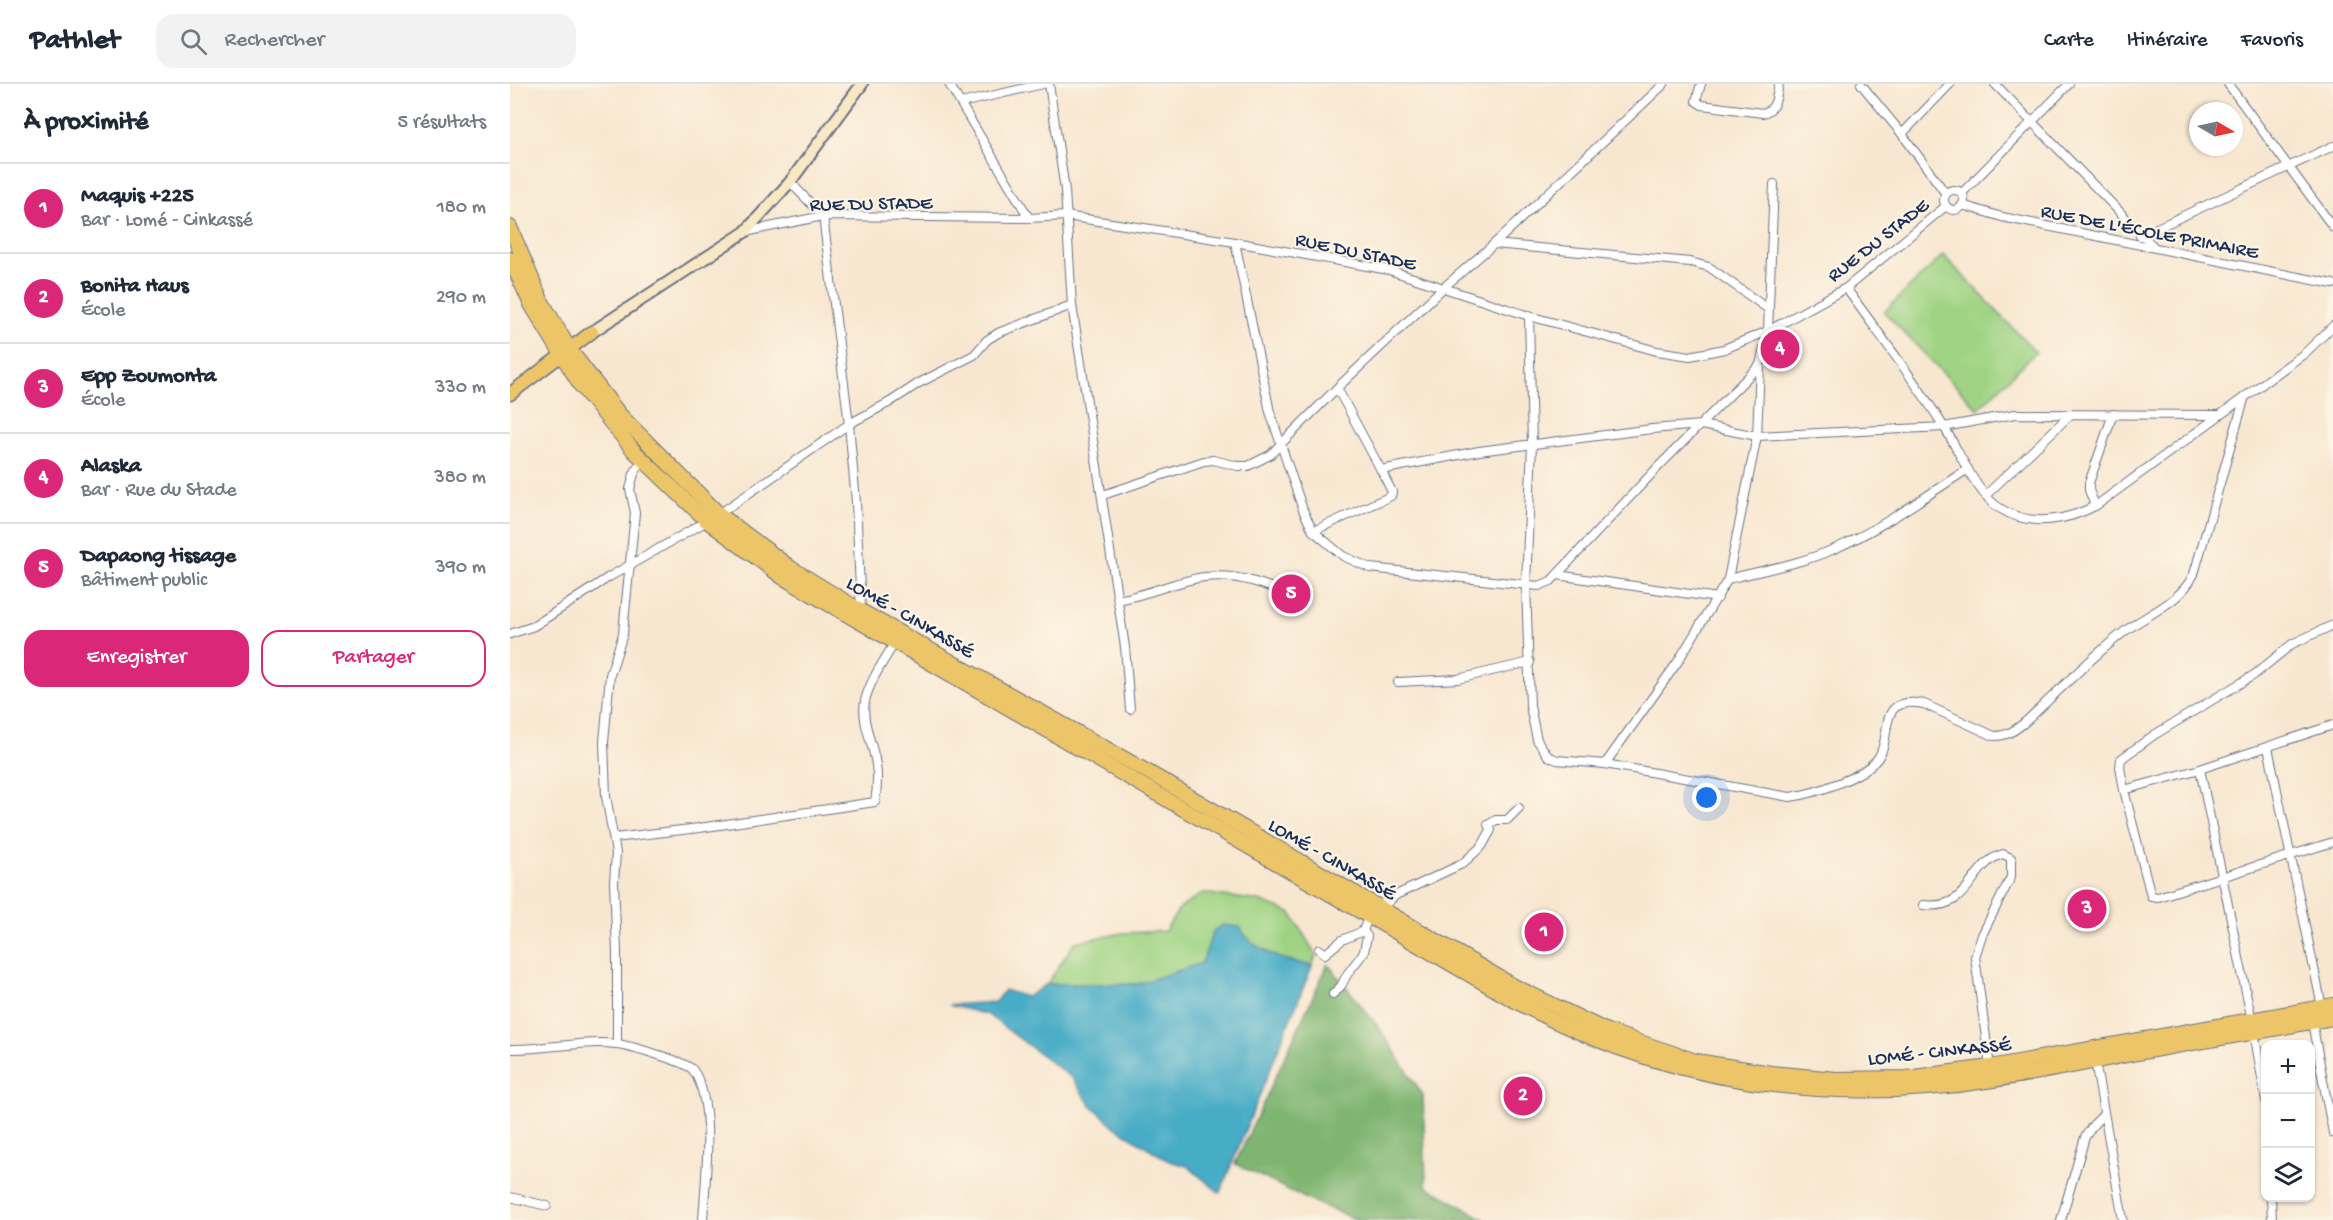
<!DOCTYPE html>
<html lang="fr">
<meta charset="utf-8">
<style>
body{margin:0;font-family:"Gochi Hand",sans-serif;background:#f2f2f3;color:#1f2937}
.controls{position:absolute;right:18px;bottom:18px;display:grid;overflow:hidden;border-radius:12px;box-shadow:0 2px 4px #0004}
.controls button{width:54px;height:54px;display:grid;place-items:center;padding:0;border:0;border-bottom:2px solid #e0e1e3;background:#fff;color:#1f2937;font:30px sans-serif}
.compass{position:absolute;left:1679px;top:18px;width:54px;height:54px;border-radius:50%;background:#fff;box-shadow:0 2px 4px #0004;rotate:99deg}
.you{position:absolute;left:1197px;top:714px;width:21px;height:21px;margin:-15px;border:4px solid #fff;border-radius:50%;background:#1a73e8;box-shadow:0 0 0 9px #1a73e833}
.badge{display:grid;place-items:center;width:39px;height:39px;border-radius:50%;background:#db2777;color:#fff;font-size:20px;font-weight:700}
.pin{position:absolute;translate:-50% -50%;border:3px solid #fff;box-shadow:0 2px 6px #0006}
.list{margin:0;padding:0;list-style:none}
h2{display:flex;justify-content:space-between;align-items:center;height:78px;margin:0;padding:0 24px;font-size:26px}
h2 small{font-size:20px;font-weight:400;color:#747a83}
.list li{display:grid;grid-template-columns:39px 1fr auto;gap:18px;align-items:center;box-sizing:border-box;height:90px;padding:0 24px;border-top:2px solid #e0e1e3}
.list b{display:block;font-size:22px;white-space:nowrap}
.list p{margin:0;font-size:20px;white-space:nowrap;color:#747a83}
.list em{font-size:20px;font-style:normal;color:#747a83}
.actions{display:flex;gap:12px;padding:18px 24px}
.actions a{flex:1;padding:14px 0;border:2px solid #db2777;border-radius:18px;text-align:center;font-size:21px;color:#db2777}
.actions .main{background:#db2777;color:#fff}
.icon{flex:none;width:33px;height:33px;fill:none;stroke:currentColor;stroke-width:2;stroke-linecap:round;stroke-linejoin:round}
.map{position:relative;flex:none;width:1823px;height:1136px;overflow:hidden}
header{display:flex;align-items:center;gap:36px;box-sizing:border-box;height:84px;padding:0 30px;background:#fff;border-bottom:2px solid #e0e1e3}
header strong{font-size:28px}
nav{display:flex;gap:33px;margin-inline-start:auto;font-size:21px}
.search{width:420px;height:54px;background:#f2f2f3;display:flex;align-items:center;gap:15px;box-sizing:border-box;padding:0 21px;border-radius:18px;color:#747a83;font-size:22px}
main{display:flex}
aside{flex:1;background:#fff}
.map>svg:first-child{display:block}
.green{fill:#9fd383;stroke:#5d8170;stroke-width:1.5}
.forest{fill:#7fb571;stroke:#4d7268;stroke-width:1.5}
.water{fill:#47acc6;stroke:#316e92;stroke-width:1.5}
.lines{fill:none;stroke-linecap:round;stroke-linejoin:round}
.street-casing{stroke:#686f86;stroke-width:10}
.secondary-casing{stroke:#686f86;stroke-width:14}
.primary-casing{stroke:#686f86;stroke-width:15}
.highway-casing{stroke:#686f86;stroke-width:16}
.street{stroke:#fff;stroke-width:8}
.secondary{stroke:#f8e8c3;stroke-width:10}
.primary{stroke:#edc569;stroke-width:12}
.highway{stroke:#edc569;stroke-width:14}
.labels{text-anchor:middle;stroke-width:4.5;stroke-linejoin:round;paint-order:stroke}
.street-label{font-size:20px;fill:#1b2f5e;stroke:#fcf5e5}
</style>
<header>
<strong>Pathlet</strong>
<div class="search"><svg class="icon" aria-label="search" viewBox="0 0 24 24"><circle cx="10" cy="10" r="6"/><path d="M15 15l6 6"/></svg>Rechercher</div>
<nav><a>Carte</a><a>Itinéraire</a><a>Favoris</a></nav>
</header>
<main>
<aside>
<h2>À proximité<small>5 résultats</small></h2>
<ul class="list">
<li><span class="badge">1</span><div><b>Maquis +225</b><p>Bar · Lomé - Cinkassé</p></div><em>180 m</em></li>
<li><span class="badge">2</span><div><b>Bonita Haus</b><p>École</p></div><em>290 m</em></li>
<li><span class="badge">3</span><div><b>Epp Zoumonta</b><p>École</p></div><em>330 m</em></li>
<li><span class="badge">4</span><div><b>Alaska</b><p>Bar · Rue du Stade</p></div><em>380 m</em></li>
<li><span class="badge">5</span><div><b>Dapaong tissage</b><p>Bâtiment public</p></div><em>390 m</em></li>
</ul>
<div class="actions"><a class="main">Enregistrer</a><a>Partager</a></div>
</aside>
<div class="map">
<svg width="1823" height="1136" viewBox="0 0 1823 1136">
<rect width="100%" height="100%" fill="#fcf5e5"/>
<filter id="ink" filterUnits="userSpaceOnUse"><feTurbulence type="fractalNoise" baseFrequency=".0167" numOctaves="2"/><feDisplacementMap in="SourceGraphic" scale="12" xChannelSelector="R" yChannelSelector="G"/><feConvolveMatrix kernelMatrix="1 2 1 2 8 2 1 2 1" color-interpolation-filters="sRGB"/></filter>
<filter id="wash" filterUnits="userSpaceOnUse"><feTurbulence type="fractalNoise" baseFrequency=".008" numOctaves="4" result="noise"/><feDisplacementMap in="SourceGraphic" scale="24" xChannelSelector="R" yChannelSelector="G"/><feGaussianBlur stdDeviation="1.35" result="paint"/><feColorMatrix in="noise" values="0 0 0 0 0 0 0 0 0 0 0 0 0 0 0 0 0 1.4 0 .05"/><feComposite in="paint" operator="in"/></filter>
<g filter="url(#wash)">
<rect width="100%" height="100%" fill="#f8e7d0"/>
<g class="green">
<polygon points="1433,171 1526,268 1468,325 1374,228"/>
<polygon points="693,809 749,817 781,829 806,871 802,882 768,874 736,855 703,848 692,879 628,900 537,900 565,858 613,849 655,847 669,825"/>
</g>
<polygon class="forest" points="818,880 869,944 913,1011 916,1102 976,1136 847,1136 799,1116 725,1080"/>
<path class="water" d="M712 841 730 843C743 868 775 877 802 882L710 1109 677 1082 659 1077 605 1043 579 1019 562 994 478 931 439 921 485 918 494 906 517 913 537 900H628L692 879 703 848Z"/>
</g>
<g filter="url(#ink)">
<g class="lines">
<g class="street-casing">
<g id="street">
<polyline points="439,0 519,134"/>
<polyline points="539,0 555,106 562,221 615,563 620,625"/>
<path d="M1191 0 1186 17 1192 21 1252 29C1267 26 1266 13 1269 0"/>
<polyline points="1351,0 1392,50 1436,110"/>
<polyline points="1485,0 1643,162"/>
<polyline points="1718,0 1823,143"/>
<polyline points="451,19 533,0"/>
<polyline points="1392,50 1440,0"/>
<polyline points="280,98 313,132 339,340 346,418 351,527"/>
<circle cx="1444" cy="116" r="10"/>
<polyline points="1451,110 1559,0"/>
<polyline points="1452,121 1492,133 1823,200"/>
<polyline points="235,148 313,132 519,134 556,132 725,158 879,186 1019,232 1147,267 1180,272 1214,265 1258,247 1336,204 1436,122"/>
<polyline points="1630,152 1823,62"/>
<polyline points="725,158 760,328 793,426 803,447 833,472 860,484 1029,502 1041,497 1149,382 1250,281 1258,247 1264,100"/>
<polyline points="984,160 1180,178 1199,183 1258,225"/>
<path d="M1336 204C1369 250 1404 295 1434 343 1450 368 1465 409 1491 425 1521 444 1559 436 1587 421L1795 269 1823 242"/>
<path d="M1019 232 1022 361 1016 500 1020 622 1027 656 1038 672 1047 676 1095 680 1280 713C1304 710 1354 693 1368 674 1384 652 1364 611 1414 620L1484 652C1497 652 1504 647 1514 639 1546 610 1576 578 1610 551 1635 530 1669 521 1684 490L1735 312"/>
<polyline points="827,304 871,386 969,367 1142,345 1191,341 1247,352 1434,343 1505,330 1709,331"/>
<polyline points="593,411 694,377 703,376 728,382 738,382 760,371 827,304 933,204 984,160 1154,0"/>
<polyline points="1476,411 1560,331"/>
<polyline points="1585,422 1579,406 1579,399 1603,330"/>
<polyline points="209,430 339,340 380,318 409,299 464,271 477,256 488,249 562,221"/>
<polyline points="803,447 881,412 882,408 871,386"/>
<polyline points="1047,491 1208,514"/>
<path d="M1218 495C1253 486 1290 480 1324 465 1371 445 1414 413 1458 385"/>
<path d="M608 516C662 506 688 481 745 498 765 504 773 508 789 523"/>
<polyline points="1823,541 1782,560 1744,591 1644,651 1611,675 1610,683 1614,706 1641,812 1648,813 1823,758"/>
<polyline points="0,550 24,542 99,493 197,437"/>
<polyline points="888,598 948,595 1020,578"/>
<polyline points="1758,663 1812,923"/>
<polyline points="1095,680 1167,579 1218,495 1247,352 1250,281"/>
<polyline points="1690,685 1742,937"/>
<polyline points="1614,706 1690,685 1823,641"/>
<path d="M104 754 189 744 365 718C367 706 368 693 366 681 363 659 351 638 355 617 360 596 374 577 385 558"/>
<polyline points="865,820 877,819 886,811 952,780 972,762 981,746 978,741 986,736 997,736 1009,724"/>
<path d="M1413 821C1463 827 1458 780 1493 770L1501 774V793L1472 851 1465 873 1480 983"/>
<polyline points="809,865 815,870 832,856 853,847 859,831"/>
<polyline points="823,910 831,902 838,889 854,868 857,852 853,847"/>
<polyline points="1802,938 1823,1049"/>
<polyline points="1744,948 1756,1017"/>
<polyline points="107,960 107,868 104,798 106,769 96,712 94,658 100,591 113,550 114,538 125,429 120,405 124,390 133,374"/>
<path d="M0 965C35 966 71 956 106 960 118 961 177 978 183 986 206 1019 195 1098 193 1136"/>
<polyline points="1585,977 1613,1136"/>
<polyline points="1756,1060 1756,1061"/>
<polyline points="0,1113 37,1122"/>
<polyline points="1761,1114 1762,1136"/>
<polyline points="1551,1136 1575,1053 1583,1041 1593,1031"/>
</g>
</g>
<g class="secondary-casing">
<polyline id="secondary" points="82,248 235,148 280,98 352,0"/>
</g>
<g class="primary-casing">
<polyline id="primary" points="0,310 82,248"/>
</g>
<g class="highway-casing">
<g id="highway">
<polyline points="0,143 31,216 60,266 110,331 209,430 281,484 351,527 638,688 1004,902 1097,947 1186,977 1261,989 1326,995 1396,994 1480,983 1823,921"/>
<path d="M0 175 22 222 71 302 124 367 197 437 272 493 1000 914C1151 999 1312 1023 1483 996 1529 989 1576 979 1622 970 1689 957 1756 947 1823 934"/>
</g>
</g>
<use href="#street" class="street"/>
<use href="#secondary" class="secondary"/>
<use href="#primary" class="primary"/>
<use href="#highway" class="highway"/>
</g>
</g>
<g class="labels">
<g class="street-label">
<text transform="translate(361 118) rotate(-1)" y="7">RUE DU STADE</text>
<text transform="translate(1640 146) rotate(11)" y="7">RUE DE L'ÉCOLE PRIMAIRE</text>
<text transform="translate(1367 155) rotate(-38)" y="7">RUE DU STADE</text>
<text transform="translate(846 166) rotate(12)" y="7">RUE DU STADE</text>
<text transform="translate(401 532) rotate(30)" y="7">LOMÉ - CINKASSÉ</text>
<text transform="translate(823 774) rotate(30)" y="7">LOMÉ - CINKASSÉ</text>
<text transform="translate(1429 966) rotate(-6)" y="7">LOMÉ - CINKASSÉ</text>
</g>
</g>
</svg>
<div class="controls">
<button>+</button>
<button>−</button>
<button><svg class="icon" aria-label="layers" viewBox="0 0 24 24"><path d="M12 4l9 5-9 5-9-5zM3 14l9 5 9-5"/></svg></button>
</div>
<svg class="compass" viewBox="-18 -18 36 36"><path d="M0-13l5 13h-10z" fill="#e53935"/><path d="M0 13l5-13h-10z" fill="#747a83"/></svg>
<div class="you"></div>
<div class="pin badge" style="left:1034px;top:848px">1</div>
<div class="pin badge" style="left:1013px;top:1012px">2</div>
<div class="pin badge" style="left:1577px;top:825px">3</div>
<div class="pin badge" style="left:1270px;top:265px">4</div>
<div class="pin badge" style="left:781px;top:510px">5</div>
</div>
</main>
